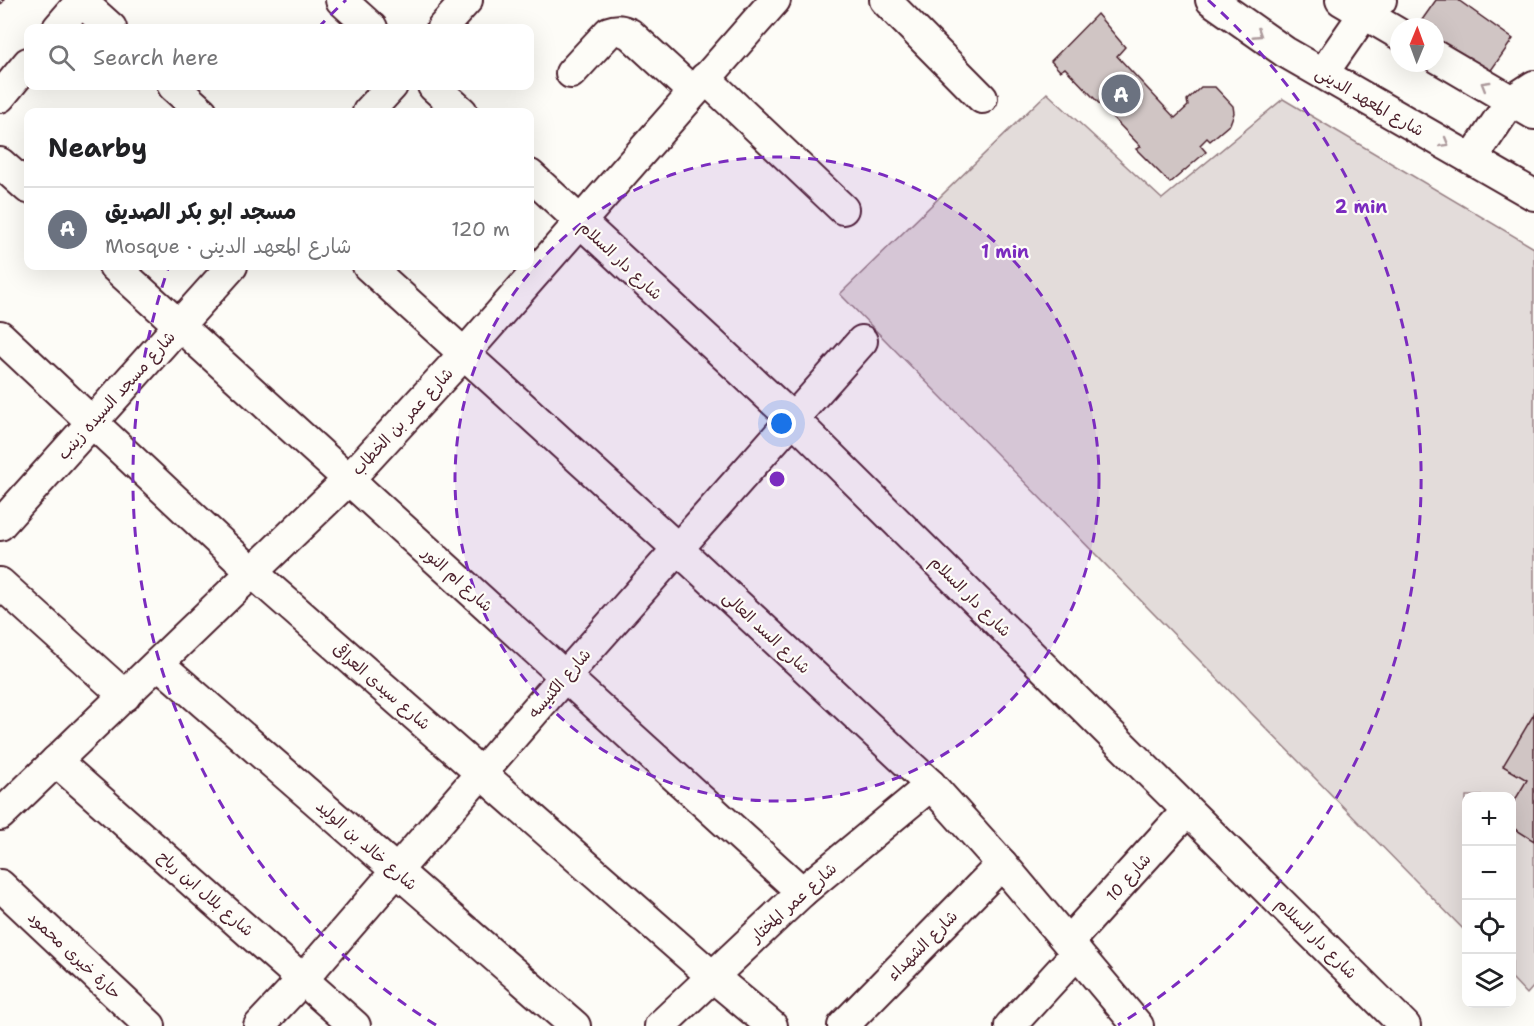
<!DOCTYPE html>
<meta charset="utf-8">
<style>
body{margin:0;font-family:"Shantell Sans","Playpen Sans Arabic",sans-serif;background:#f2f2f2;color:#202124}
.controls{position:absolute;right:18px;bottom:18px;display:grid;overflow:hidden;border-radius:12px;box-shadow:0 6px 24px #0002}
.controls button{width:54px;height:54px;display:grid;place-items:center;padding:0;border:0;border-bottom:2px solid #e0e0e0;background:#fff;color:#202124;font:30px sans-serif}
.compass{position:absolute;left:1390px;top:18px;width:54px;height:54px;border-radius:50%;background:#fff;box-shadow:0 6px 24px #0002;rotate:1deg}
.you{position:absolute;left:782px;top:424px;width:21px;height:21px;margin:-15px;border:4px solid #fff;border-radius:50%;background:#1a73e8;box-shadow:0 0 0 9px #1a73e833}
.badge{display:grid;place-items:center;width:39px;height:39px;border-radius:50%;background:#b45309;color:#fff;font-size:20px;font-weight:700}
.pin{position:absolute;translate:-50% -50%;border:3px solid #fff;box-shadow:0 2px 6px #0006}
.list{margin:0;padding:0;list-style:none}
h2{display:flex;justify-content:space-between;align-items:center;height:78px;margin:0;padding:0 24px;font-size:26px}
h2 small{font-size:20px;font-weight:400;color:#757577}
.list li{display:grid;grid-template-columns:39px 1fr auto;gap:18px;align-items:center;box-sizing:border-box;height:84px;padding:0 24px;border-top:2px solid #e0e0e0}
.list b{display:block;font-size:22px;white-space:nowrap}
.list p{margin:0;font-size:20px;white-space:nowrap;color:#757577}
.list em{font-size:20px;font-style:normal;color:#757577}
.icon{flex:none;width:33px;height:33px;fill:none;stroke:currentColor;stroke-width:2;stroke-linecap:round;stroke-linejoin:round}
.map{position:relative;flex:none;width:1534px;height:1026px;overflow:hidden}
.search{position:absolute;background:#fff;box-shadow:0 6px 24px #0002;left:24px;top:24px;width:510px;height:66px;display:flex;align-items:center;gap:15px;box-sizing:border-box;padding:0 21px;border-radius:12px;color:#757577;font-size:22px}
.panel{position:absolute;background:#fff;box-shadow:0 6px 24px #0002;left:24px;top:108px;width:510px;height:162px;border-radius:12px}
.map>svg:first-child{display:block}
.green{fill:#e3dcda;stroke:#967e82;stroke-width:1.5}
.building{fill:#d0c5c4;stroke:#4a1f2b;stroke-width:1.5}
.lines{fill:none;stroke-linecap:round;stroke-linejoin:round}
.minor-casing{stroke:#4a1f2b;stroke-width:34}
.minor{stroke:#fdfcf7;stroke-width:30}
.rail-casing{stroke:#4a1f2b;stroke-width:7}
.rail{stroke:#fdfcf7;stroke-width:4.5;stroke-dasharray:14;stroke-linecap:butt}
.oneway{stroke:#ac999b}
.ring{fill:none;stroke:#7b2cbf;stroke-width:3;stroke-dasharray:10 8}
.labels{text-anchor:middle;stroke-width:4.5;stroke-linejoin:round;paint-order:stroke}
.street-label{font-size:16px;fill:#4a1f2b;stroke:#fdfcf7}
.centre{fill:#7b2cbf;stroke:#fdfcf7;stroke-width:3}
.ring-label{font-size:18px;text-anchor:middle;font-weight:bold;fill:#7b2cbf;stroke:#fdfcf7;stroke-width:4.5;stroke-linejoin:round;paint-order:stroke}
</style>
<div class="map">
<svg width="1534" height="1026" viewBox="0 0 1534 1026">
<rect width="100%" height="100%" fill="#fdfcf7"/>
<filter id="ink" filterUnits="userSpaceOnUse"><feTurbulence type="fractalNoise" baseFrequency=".0167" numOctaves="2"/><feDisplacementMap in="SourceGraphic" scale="12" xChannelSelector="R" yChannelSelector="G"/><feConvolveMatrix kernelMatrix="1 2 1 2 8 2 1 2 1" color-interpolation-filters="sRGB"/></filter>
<g filter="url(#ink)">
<polygon class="green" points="1047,93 1162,199 1283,99 1534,248 1534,986 1527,994 1512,978 1512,796 1466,796 1466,932 840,294"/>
<g class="building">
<polygon points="1436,0 1458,0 1513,39 1487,76 1435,39 1435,27 1417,27"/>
<polygon points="1097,14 1125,47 1117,56 1175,118 1188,106 1187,100 1201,87 1215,87 1233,106 1234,113 1230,124 1210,141 1207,138 1200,145 1206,152 1170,183 1136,149 1141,147 1065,68 1060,71 1051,61"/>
<polygon points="1534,714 1534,841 1512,827 1512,805 1527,780 1503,766"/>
</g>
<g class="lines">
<g class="minor-casing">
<g id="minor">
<polyline points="341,0 372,28"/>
<polyline points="885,0 982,98"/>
<polyline points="1211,0 1285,52 1534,195"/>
<polyline points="1341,0 1399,34"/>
<polyline points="81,1 111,28"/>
<polyline points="58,28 82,0"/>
<polyline points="442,28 467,0"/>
<polyline points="1435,56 1534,114"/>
<path d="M571 73 609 32C617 29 622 30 630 34L693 92"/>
<polyline points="1323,73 1364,14 1381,0"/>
<polyline points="705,78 843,209"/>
<polyline points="173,86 202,112"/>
<polyline points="433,86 462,112"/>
<polyline points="0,97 28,63"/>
<polyline points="368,112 392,86"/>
<polyline points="1472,159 1511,101 1534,86"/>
<polyline points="0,163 28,188"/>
<polyline points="530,175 792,418 1405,1026"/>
<polyline points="114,266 802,892"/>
<polyline points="368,266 677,548 931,785 1002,864 1138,1026"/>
<polyline points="0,336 253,573 712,976 772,1026"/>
<polyline points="0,525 232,266"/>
<polyline points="0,583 125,696"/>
<polyline points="159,664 575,1026"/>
<polyline points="56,761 355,1026"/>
<polyline points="0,815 348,480 465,353 775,0"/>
<polyline points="0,885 150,1026"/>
<polyline points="1068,942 1187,811"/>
<polyline points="259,1026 303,979 565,676 862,341"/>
<polyline points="660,1026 802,892 931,785"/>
<polyline points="843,1026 1002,864"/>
<polyline points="1010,1026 1077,953"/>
</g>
</g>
<use href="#minor" class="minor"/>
<g class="rail-casing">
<polyline id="rail" points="0,1 1,0"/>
</g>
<use href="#rail" class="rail"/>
</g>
<defs><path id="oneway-chevron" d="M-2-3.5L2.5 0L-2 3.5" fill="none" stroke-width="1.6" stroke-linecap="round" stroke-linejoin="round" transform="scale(1.5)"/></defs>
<g class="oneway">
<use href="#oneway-chevron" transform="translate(1258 34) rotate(33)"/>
<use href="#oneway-chevron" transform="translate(1485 85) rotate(-149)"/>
<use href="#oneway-chevron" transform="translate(1445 143) rotate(30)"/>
</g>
</g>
<circle cx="777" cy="479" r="322" fill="#7b2cbf" fill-opacity=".12"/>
<g class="ring">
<circle cx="777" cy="479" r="322"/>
<path d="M436 1025A644 644 0 0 1 168 269M318 28A644 644 0 0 1 346 0M1208 0A644 644 0 0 1 1118 1025"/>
</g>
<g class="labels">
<g class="street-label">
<text transform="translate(1370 101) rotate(30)" y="6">شارع المعهد الدينى</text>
<text transform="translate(621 260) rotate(43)" y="6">شارع دار السلام</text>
<text transform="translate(116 395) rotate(-48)" y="6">شارع مسجد السيده زينب</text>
<text transform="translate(402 421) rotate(-47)" y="6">شارع عمر بن الخطاب</text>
<text transform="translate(458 579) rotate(42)" y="6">شارع ام النور</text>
<text transform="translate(971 596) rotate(45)" y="6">شارع دار السلام</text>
<text transform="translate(767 632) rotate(43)" y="6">شارع السد العالى</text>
<text transform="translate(559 683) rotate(-49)" y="6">شارع الكنيسه</text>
<text transform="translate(382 686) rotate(41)" y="6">شارع سيدى العراقى</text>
<text transform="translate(367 845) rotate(41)" y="6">شارع خالد بن الوليد</text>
<text transform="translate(1128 877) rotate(-48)" y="6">شارع 10</text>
<text transform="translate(206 893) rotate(41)" y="6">شارع بلال ابن رباح</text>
<text transform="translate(793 902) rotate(-42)" y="6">شارع عمر المختار</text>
<text transform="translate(1317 938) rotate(45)" y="6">شارع دار السلام</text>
<text transform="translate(922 945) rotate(-45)" y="6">شارع الشهداء</text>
<text transform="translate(75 955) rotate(43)" y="6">حارة خيرى محمود</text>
</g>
</g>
<circle cx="777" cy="479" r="9" class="centre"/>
<g class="ring-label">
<text x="1361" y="213">2 min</text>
<text x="1005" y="258">1 min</text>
</g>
</svg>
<div class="controls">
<button>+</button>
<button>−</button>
<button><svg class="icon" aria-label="locate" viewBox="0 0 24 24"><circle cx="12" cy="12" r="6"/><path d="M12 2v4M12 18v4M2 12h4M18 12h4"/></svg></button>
<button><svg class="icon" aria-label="layers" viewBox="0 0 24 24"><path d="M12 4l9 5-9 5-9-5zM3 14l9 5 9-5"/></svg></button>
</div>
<svg class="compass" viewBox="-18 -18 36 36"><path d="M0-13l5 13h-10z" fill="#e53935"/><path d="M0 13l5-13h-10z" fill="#757577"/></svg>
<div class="you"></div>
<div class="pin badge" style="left:1121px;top:94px;background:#6b7280">A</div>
<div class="search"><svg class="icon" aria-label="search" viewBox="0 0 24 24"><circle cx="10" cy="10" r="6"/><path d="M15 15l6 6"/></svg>Search here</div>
<section class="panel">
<h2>Nearby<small></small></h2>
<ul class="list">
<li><span class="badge" style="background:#6b7280">A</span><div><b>مسجد ابو بكر الصديق</b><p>Mosque · شارع المعهد الدينى</p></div><em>120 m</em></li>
</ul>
</section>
</div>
